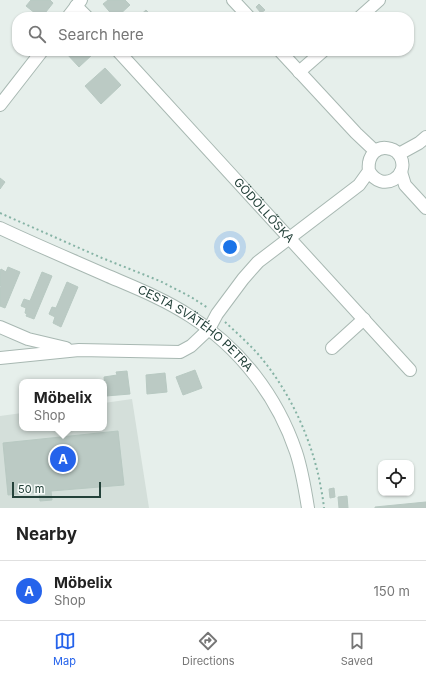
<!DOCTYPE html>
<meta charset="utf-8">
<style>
body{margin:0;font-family:Inter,sans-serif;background:#f6f6f6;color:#222}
.controls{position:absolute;right:12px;bottom:12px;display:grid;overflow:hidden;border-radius:8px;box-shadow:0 1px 3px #0004}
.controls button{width:36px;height:36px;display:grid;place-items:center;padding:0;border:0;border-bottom:1px solid #e0e0e0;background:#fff;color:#222;font:20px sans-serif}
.scale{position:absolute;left:12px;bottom:10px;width:89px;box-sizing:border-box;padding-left:4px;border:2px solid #24423a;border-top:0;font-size:11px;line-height:14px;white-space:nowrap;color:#24423a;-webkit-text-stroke:3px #f7fbf9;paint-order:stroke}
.you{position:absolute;left:230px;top:247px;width:14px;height:14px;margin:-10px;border:3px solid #fff;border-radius:50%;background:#1a73e8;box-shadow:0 0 0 6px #1a73e833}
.badge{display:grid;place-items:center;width:26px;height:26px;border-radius:50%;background:#2563eb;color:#fff;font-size:13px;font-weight:700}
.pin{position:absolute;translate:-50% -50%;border:2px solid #fff;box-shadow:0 1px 4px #0006}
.popup{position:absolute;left:19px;top:379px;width:88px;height:52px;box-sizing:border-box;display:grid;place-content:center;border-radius:8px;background:#fff;filter:drop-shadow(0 1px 3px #0005);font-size:13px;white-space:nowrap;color:#767676}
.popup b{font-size:15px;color:#222}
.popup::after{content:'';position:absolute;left:50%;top:100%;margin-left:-8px;border:8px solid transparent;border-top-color:#fff}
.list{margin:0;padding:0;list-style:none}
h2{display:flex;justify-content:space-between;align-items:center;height:52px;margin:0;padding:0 16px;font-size:17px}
h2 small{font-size:13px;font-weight:400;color:#767676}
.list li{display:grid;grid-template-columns:26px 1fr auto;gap:12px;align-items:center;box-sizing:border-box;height:60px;padding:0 16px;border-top:1px solid #e0e0e0}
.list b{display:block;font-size:15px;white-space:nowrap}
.list p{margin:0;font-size:13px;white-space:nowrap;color:#767676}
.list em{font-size:13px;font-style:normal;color:#767676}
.icon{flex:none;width:22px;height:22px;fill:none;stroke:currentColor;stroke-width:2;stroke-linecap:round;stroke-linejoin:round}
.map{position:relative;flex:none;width:426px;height:508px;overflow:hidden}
.search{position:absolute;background:#fff;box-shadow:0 1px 3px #0004;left:12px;right:12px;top:12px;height:44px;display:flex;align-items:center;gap:10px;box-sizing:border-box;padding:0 14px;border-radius:16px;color:#767676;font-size:15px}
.sheet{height:112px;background:#fff}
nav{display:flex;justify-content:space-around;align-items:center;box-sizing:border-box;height:56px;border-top:1px solid #e0e0e0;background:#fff;font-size:11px;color:#767676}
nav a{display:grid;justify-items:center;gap:2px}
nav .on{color:#2563eb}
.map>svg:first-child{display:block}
.built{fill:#d4dfda}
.building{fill:#bbcac4;stroke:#b8c9c2}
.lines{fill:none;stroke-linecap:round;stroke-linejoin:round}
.minor-casing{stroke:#a8b8b2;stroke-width:14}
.path{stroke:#86b3a5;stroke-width:2;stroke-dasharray:2 3;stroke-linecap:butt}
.minor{stroke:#fff;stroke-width:12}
.labels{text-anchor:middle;stroke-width:4;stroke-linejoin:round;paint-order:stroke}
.street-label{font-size:12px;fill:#24423a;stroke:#f7fbf9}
</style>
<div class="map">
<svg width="426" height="508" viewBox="0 0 426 508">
<rect width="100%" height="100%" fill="#e6efeb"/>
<polygon class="built" points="132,399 149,508 0,508 0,416 22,413 22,428 104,428 104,403"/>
<g class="building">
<polygon points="31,0 50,0 53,3 42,17 40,17 26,6"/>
<polygon points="108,0 125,0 130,5 117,17 114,17 103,4"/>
<polygon points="259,4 265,10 261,13 256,7"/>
<polygon points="146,10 153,17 138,17"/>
<polygon points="68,51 90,51 93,54 79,67 66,53"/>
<polygon points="105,68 121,85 101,104 85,86"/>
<polygon points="0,178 5,182 0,189"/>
<polygon points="8,267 20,272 5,308 0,306 0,288 1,286 0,285 0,271 1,269 6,272"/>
<polygon points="42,272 52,276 34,319 26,316 27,314 25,313 26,308 21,306 24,299 30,301"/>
<polygon points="67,282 78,287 61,327 53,323 55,317 49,314 52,307 56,308"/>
<polygon points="195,370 202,388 183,395 176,377"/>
<polygon points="127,371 130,394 106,396 104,377 117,375 116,372"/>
<polygon points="165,373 167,392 147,394 146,375"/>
<polygon points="118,431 124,485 51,491 52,500 40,501 39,492 8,495 3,443"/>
<polygon points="334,488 335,497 330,498 329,489"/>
<polygon points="347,496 348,508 339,508 338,497"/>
<polygon points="426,502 426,508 375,508 375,507"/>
</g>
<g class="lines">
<g class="minor-casing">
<g id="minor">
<polyline points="233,0 249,17"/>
<polyline points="76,6 87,17"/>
<polyline points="68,17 81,0"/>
<polyline points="360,17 379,0"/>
<path id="s1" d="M118 51 410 370"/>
<polyline points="280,51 356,133 375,151"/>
<polyline points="299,72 323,51"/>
<polyline points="0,105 42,51"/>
<polyline points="399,154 419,143 426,137"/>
<polyline points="401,172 405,185 426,208"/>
<path id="s2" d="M0 228C36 245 72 260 108 276 136 288 164 299 190 316 240 348 277 396 296 452 302 470 305 489 308 508"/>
<polyline points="0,327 28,339 66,348"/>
<polyline points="332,348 364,319"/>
<path d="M0 358 79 350 180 352 191 346 209 329 217 314 243 279 258 262 359 185 369 171C367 157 376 144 391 149 395 150 398 153 400 156 411 176 382 194 369 171"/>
</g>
</g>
<g class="path">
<polyline points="0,213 102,258 160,281 191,297 208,308"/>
<path d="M225 322C236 332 248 343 258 354 288 389 309 433 319 478 321 488 323 498 324 508"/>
</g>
<use href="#minor" class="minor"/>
</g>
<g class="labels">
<g class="street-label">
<text dy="4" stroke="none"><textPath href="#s1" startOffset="216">GÖDÖLLŐSKA</textPath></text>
<text dy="4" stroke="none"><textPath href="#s2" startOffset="221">CESTA SVÄTÉHO PETRA</textPath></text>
</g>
</g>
</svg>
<div class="controls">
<button><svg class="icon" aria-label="locate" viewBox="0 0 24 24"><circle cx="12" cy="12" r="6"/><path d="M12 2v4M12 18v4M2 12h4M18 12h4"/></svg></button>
</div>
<div class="scale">50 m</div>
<div class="you"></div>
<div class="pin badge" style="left:63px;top:459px">A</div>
<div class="popup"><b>Möbelix</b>Shop</div>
<div class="search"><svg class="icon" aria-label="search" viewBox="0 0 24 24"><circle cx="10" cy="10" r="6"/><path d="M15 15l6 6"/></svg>Search here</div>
</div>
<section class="sheet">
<h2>Nearby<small></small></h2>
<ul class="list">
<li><span class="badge">A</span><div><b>Möbelix</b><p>Shop</p></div><em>150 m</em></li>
</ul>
</section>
<nav>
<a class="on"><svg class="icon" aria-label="map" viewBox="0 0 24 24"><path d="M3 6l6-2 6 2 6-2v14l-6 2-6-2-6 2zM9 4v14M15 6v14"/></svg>Map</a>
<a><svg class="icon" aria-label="directions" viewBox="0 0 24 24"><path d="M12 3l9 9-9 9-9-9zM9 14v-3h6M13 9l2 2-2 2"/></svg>Directions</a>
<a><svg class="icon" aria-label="saved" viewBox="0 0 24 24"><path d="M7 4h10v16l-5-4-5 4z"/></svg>Saved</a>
</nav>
